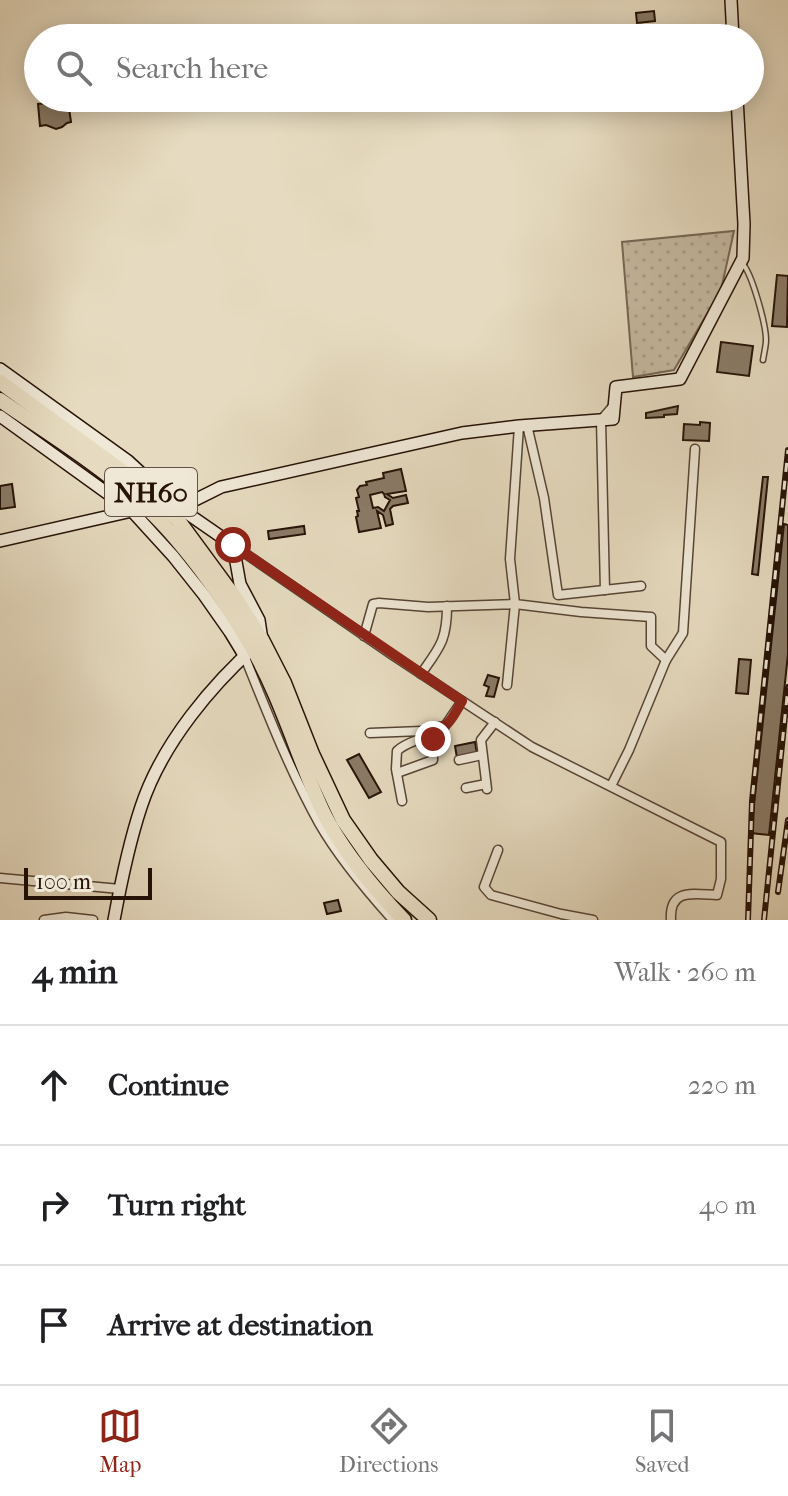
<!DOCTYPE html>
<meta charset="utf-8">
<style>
body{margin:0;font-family:"IM FELL French Canon",serif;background:#f6f6f6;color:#202124}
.scale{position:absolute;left:24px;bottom:20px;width:128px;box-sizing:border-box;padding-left:8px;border:4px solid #261207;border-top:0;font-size:22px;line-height:28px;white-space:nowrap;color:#261207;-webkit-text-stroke:6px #efe8d6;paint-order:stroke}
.stop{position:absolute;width:24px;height:24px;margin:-18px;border:6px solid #8f2418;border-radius:50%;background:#fff}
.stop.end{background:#8f2418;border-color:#fff;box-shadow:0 2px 8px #0008}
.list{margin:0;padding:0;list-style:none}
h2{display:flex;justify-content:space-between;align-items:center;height:104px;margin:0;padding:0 32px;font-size:34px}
h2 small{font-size:26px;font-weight:400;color:#757577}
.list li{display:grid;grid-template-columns:52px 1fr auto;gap:24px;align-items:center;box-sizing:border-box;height:120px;padding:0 32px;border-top:2px solid #e0e0e0}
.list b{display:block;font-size:30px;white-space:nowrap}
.list em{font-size:26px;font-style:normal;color:#757577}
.icon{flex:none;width:44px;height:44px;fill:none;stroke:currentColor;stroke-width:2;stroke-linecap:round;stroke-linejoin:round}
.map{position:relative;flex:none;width:788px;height:920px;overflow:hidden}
.search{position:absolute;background:#fff;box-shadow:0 4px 20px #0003;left:24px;right:24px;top:24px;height:88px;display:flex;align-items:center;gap:20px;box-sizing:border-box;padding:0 28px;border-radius:44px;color:#757577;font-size:30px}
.sheet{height:464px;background:#fff}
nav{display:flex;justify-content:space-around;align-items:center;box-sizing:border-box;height:112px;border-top:2px solid #e0e0e0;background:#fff;font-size:22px;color:#757577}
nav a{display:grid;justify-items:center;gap:4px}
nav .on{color:#8f2418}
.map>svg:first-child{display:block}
.grass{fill:url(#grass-dots);stroke:#766654;stroke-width:2}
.building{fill:#8a7b67;stroke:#261207;stroke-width:2;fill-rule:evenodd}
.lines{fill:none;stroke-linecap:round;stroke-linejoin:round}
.lane-casing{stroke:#564435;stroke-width:7}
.street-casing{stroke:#564435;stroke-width:11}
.secondary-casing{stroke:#261207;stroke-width:14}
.highway-casing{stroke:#261207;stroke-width:17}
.lane{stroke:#efe8d6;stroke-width:4}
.street{stroke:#efe8d6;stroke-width:8}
.secondary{stroke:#efe8d6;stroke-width:11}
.highway{stroke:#e6dbc0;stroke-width:14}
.rail-casing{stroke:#261207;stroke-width:6}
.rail{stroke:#efe8d6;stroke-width:3;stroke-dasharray:9;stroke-linecap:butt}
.route{stroke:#8f2418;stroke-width:10}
.labels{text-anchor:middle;stroke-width:7;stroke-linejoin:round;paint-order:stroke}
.shield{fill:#efe8d6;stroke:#625245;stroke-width:2}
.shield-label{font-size:28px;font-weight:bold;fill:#261207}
</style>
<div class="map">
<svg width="788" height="920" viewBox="0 0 788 920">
<defs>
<pattern id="grass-dots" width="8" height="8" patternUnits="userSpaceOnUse" patternTransform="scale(2)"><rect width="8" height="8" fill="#c5b9a1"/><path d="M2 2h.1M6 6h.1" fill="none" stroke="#a99e89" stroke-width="1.8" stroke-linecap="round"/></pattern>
</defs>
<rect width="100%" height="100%" fill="#e6dbc0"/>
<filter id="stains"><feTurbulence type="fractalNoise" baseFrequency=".0025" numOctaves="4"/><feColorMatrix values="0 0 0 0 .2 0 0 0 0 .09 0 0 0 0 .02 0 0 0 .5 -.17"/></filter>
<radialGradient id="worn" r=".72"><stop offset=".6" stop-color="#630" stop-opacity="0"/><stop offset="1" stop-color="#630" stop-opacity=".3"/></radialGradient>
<polygon class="grass" points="734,231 721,290 674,370 633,377 622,242"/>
<g class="building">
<polygon points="654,11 655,21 637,23 636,13"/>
<polygon points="68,101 71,122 67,123 62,127 56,129 46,125 40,126 38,104"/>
<polygon points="777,275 788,276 787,327 772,326"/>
<polygon points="721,342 753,346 749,376 717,372"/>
<polygon points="678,406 677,414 664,415 664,417 646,418 646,413"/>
<polygon points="700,422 710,423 709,441 683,440 684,424 700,425"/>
<path d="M401 469 406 491 387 494 393 498 406 495 408 503 393 506 390 509 393 524 386 526 383 515 377 511 381 528 359 532 356 517 358 516 357 511H359L356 498 359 497 357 490 360 486 367 485 366 482 384 478 383 473ZM382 492 384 494 385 497 390 500 384 511 378 507 373 508 370 495Z"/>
<polygon points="763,477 768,477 758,575 752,574"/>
<polygon points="12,484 15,507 0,509 0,486"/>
<polygon points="784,524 788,525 788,654 769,835 751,833"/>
<polygon points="304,526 305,534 269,539 268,531"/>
<polygon points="739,659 751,660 748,694 736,693"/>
<polygon points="488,675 499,678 494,697 486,696 489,687 484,685"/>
<polygon points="475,742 477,754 457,758 455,746"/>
<polygon points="359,754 381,792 369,798 347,760"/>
<polygon points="338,900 341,911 327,914 324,903"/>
</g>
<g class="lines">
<g class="lane-casing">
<path id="lane" d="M742 263C752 273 766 325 766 340 766 346 764 353 763 360"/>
</g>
<g class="street-casing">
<g id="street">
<polyline points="524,38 641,29 646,32 648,36 733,33"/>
<polyline points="527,425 544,498 558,595 641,586"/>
<polyline points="519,426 510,559 515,604 581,612 651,617 651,646 666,660 629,750 611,786"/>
<path d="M233 545 391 654 532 747 721 842V879L717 895C693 894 669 888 671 920"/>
<polyline points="605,590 601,420 614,405"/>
<polyline points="364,636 373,604 379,603 428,607 515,604 507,685"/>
<path d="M244 655C267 712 289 769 319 823 339 858 366 890 393 920"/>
<polyline points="666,660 683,633 695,449"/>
<path d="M421 674C440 647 447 640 447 606"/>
<polyline points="370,733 422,731 432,734 433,760 397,773"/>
<polyline points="459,760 482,755"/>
<polyline points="466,788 486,784"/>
<polyline points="487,789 481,740 495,722"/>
<path d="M402 801 396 769 397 751C409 739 427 741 438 727L445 726 462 701"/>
<polyline points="498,850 484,887 491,895 561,914 593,920"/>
<polyline points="0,878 120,889"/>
<polyline points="44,920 66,917 93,920"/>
</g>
</g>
<g class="secondary-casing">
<g id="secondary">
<polyline points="731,0 733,38"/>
<path d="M0 369 128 461 178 507 233 545 240 584 259 620 262 640C213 683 162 743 141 807 129 843 121 882 114 920"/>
<polyline points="0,416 132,511 173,556 204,595 230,632 244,655"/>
<polyline points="171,512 221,487 462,433 519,426 613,419 616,387 680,379 743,258 744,224 737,98"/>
<polyline points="0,541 132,511"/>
</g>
</g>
<g class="highway-casing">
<g id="highway">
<polyline points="0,382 149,491 177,519 238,602 262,640 284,683 312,754 343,820 371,860 398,892 429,920"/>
<path d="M0 400C46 432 95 462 137 499 180 536 224 599 252 647 280 696 296 751 319 803 336 843 374 889 404 920"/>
</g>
</g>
<use href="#lane" class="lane"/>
<use href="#street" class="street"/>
<use href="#secondary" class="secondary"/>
<use href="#highway" class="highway"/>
<g class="rail-casing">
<g id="rail">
<polyline points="778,892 788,820"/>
<polyline points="748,920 752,801 788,450"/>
<polyline points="764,920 788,687"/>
</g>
</g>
<use href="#rail" class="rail"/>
</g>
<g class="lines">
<path class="route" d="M233 545 462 701C458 708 453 718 448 723 442 728 437 727 432 734L433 739"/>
</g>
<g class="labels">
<rect class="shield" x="105" y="468" width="92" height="48" rx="6"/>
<g class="shield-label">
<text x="151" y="502">NH60</text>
</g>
</g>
<rect width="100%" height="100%" filter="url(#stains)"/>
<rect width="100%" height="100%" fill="url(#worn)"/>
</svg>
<div class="scale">100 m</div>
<div class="stop" style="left:233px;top:545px"></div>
<div class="stop end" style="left:433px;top:739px"></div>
<div class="search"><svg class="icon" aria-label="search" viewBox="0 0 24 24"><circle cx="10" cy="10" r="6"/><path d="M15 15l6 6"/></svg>Search here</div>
</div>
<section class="sheet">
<h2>4 min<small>Walk · 260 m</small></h2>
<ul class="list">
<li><svg class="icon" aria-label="ahead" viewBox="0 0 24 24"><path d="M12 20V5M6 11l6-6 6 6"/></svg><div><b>Continue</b></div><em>220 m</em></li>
<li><svg class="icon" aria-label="right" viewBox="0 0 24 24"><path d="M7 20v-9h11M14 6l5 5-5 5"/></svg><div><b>Turn right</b></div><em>40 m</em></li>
<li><svg class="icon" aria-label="arrive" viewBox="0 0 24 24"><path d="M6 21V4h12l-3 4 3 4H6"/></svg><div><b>Arrive at destination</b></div></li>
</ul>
</section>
<nav>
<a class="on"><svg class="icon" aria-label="map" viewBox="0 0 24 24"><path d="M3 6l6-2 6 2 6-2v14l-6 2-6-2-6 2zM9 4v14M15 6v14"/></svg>Map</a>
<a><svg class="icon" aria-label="directions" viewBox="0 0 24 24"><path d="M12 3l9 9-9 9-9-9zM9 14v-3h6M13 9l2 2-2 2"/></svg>Directions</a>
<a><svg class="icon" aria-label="saved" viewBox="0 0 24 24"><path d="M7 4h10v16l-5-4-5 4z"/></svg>Saved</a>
</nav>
